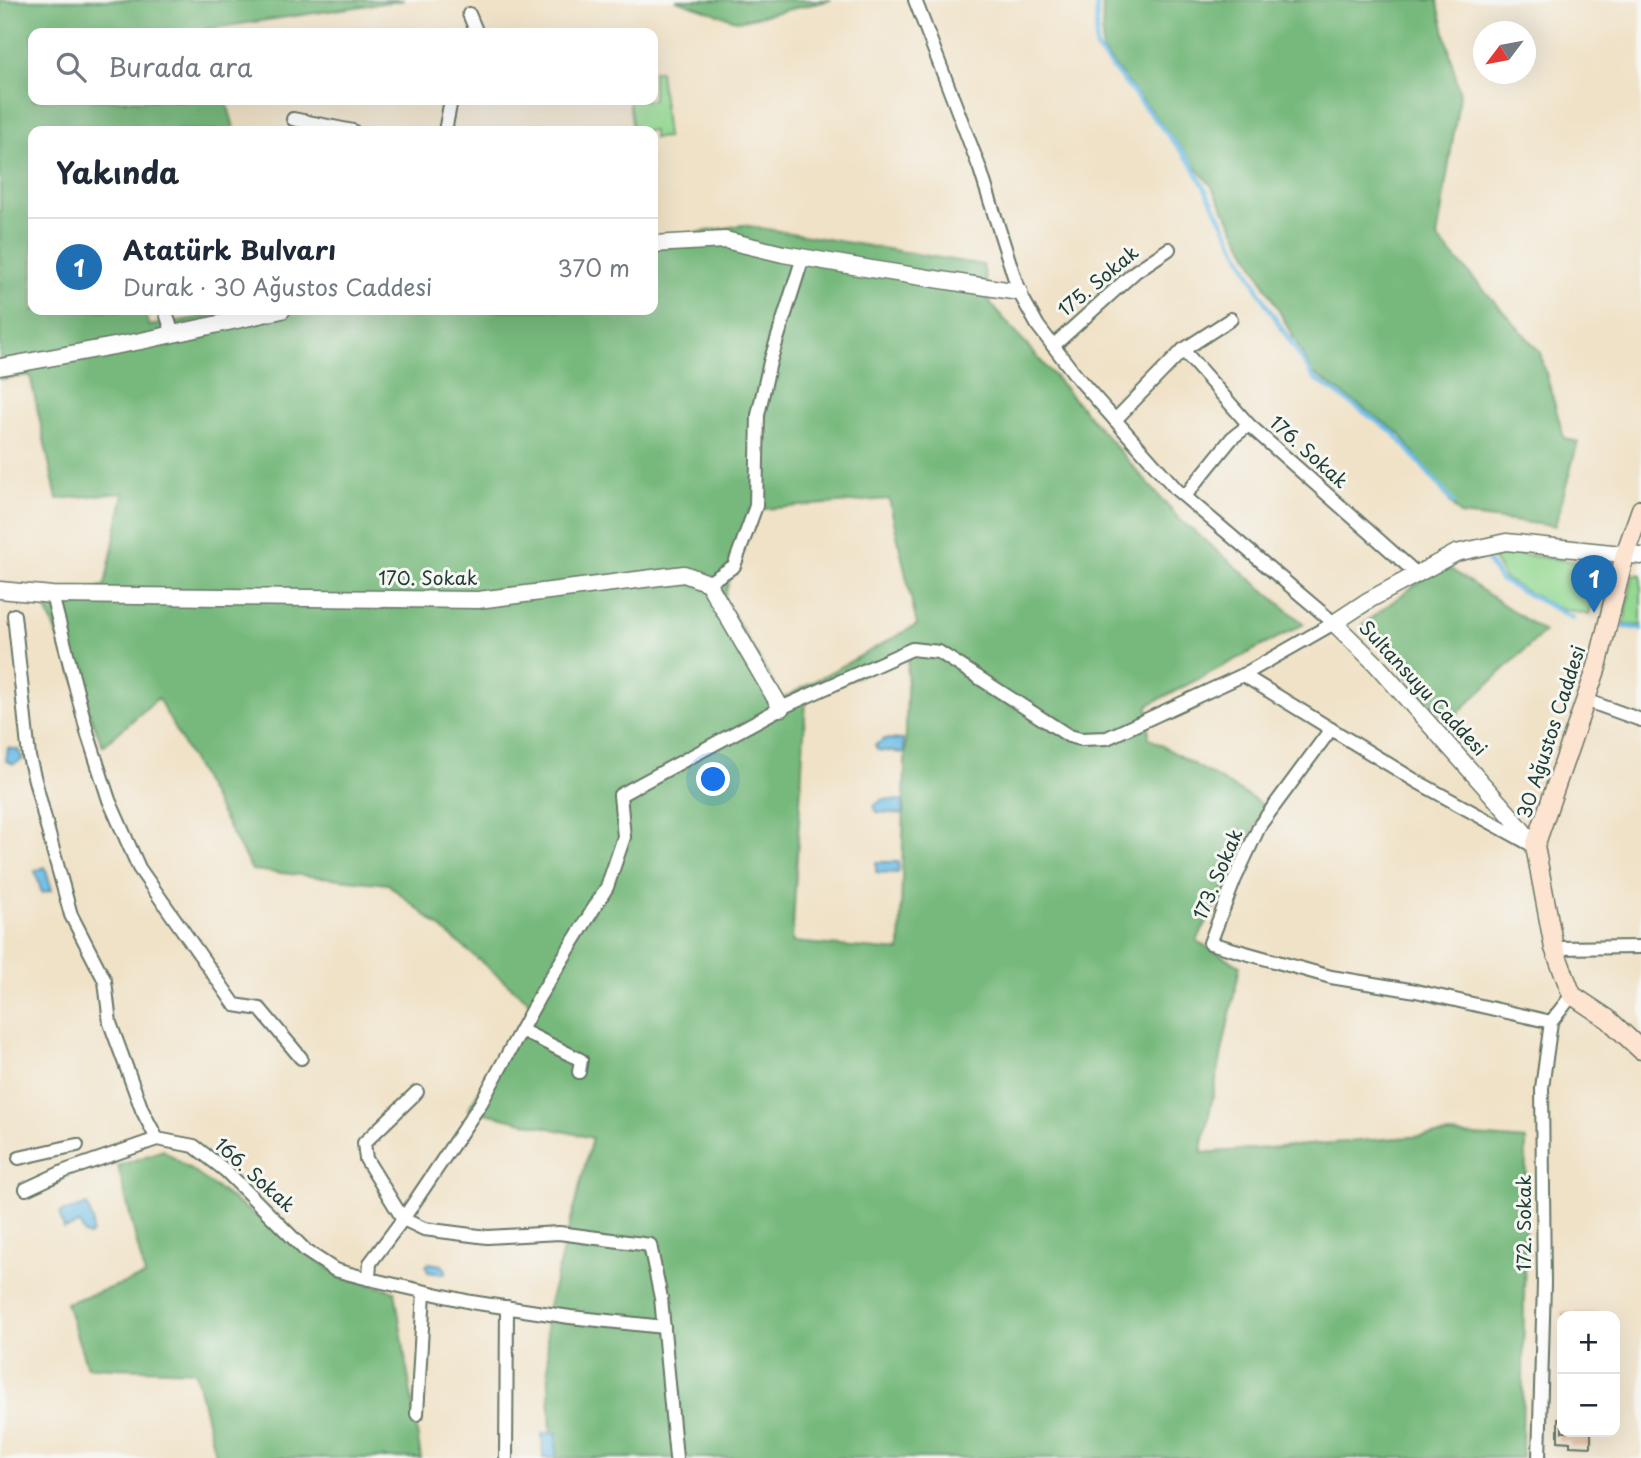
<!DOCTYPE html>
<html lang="tr">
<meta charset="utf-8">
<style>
body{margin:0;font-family:"Playpen Sans",sans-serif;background:#f2f2f3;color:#1f2937}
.controls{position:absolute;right:21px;bottom:21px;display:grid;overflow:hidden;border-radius:14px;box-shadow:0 7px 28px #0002}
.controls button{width:63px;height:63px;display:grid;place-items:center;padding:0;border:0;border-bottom:2px solid #e0e1e3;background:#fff;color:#1f2937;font:35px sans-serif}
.compass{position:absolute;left:1473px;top:21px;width:63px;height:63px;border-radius:50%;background:#fff;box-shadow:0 7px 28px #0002;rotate:238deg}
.you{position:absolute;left:714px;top:780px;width:24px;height:24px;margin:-18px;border:5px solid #fff;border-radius:50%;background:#1a73e8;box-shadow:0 0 0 10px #1a73e833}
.badge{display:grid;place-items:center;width:46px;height:46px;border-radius:50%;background:#1f6fb2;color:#fff;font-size:23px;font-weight:700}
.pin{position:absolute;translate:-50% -58px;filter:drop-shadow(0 2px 4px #0008)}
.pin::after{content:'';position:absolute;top:37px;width:24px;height:21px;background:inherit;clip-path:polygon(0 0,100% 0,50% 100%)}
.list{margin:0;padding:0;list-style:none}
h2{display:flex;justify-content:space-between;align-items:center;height:91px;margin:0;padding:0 28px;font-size:30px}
h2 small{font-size:23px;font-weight:400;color:#747a83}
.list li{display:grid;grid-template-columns:46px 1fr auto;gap:21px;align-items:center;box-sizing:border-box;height:98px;padding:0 28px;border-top:2px solid #e0e1e3}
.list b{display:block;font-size:26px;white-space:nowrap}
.list p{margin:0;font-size:23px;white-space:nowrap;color:#747a83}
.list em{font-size:23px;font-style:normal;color:#747a83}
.icon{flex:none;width:38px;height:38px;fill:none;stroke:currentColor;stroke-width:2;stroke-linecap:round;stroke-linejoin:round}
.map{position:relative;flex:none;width:1641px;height:1458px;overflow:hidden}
.search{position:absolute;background:#fff;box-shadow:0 7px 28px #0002;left:28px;top:28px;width:630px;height:77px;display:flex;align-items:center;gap:18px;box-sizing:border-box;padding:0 24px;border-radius:14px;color:#747a83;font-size:26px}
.panel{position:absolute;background:#fff;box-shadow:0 7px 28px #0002;left:28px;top:126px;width:630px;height:189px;border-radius:14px}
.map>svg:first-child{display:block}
.green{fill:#94d993;stroke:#5a8b64;stroke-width:2}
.forest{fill:#77b97d;stroke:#4b7b58;stroke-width:2;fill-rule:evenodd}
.water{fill:#6dbde8;stroke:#467d8e;stroke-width:2}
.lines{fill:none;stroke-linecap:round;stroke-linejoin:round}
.stream{stroke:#6dbde8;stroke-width:4.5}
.building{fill:#e1ae86}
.minor-casing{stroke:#687767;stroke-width:16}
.tertiary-casing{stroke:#687767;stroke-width:19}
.secondary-casing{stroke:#687767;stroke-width:21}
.minor{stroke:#fff;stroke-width:12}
.tertiary{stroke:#fff;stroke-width:16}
.secondary{stroke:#fde4d1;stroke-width:18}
.labels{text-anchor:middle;stroke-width:6;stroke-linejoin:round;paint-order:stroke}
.street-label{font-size:19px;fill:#1f3d34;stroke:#f6f6f2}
</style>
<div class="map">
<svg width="1641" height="1458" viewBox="0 0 1641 1458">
<rect width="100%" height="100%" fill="#f6f6f2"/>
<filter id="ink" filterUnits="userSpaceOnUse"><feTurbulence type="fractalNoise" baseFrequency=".0143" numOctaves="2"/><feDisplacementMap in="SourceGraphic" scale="14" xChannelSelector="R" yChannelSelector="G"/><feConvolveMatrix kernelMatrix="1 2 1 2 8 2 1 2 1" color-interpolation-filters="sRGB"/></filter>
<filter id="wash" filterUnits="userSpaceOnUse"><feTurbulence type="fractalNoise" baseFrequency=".00686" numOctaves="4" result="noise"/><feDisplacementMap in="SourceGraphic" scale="28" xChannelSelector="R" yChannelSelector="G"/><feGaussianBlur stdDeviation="1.57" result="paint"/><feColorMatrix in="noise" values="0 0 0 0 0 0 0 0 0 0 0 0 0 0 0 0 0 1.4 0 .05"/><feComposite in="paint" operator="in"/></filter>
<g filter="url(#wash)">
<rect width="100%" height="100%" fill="#f0e2c7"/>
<g class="green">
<polygon points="653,71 660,71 667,137 653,138 653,131 633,131 629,100 653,100"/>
<polygon points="1489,550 1601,565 1589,615 1555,607 1504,579"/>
<polygon points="1633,574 1641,575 1641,626 1624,624"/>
</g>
<g class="forest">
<path d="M0 0H404L206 29 207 33H33V100H226L235 131H33V310H143L149 326 246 310H653V240L743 225 983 265 991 304 1179 519 1304 624 1148 705 1149 738 1265 806 1197 941 1240 966 1201 1153 1450 1134 1526 1140 1522 1458H552L546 1316 592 1138 468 1109 533 1005 388 884 252 870 158 698 103 746 45 606 105 585 124 493 57 499 30 375 0 379ZM889 499 917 625 782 699 724 599 750 510ZM908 654 900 951 792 942 806 699Z"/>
<polygon points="676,0 831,0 738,21"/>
<polygon points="1103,0 1437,0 1460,94 1437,238 1540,352 1564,438 1578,442 1555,526 1460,515 1400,434 1312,372 1211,185 1102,51"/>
<polygon points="1443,564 1544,632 1448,722 1362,625"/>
<polygon points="163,1150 342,1277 395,1291 421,1458 216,1458 195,1371 87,1367 66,1303 145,1276 118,1166"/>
</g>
<g class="water">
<polygon points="885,739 903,740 904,753 878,750 875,745"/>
<polygon points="8,748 18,750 23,759 14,764 6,761"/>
<polygon points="883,799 903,801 902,814 877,812 874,806"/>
<polygon points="876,862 899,862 898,873 876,872"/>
<polygon points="45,867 52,890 42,893 35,871"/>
<polygon points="87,1205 93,1222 92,1233 89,1236 84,1234 80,1224 64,1229 60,1216 61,1212"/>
<polygon points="429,1263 442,1265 446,1270 445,1274 428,1272 426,1266"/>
<polygon points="542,1433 557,1433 556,1458 543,1458"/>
</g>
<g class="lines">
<g class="stream">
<polyline points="1097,0 1096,48 1192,164 1266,304 1314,378 1394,433 1454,503"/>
<polyline points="1488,561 1500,580 1573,618"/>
<polyline points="1622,626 1641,629"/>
</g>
</g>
<g id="blocks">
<g class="building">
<polygon points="1561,1312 1597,1313 1597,1316 1561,1316"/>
<polygon points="1558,1418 1562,1418 1562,1432 1591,1432 1591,1447 1570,1446 1570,1442 1558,1441"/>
</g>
</g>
</g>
<g filter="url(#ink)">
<use href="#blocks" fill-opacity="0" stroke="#687767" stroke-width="2"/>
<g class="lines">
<g class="minor-casing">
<g id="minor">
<polyline points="469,14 477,33"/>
<polyline points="293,119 353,131"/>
<polyline points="445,131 451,100"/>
<polyline points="165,310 173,334"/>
<polyline points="1053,346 1136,271 1169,249"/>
<polyline points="1183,350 1249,425 1417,574"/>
<polyline points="1115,420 1183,350 1231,319"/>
<polyline points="1185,496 1232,438 1249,425"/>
<polyline points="708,583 734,566 756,506 758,415 770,362 803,257"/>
<polyline points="52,595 88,735 109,800 139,868 235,1005 260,1009 301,1058"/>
<polyline points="14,615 29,757 53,850 71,915 105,981 110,1023 142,1110 157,1139"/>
<polyline points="1243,675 1331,729"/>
<polyline points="1585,700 1641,720"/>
<polyline points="1530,844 1416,781 1331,729 1260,825 1234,881 1210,943 1331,977 1416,991 1551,1022"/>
<polyline points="1554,948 1641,947"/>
<polyline points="521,1030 581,1060 579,1072"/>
<polyline points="417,1092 364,1143 366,1159 403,1219 424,1229 487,1237 559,1233 650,1245 661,1298 676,1458"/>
<polyline points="19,1158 77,1145"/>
<polyline points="26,1189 65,1171 157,1139 194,1146 226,1171 306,1251 335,1270 369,1279"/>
<polyline points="664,1327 570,1317 471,1302 369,1279 370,1263 403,1219 481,1103 539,997 607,887 624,837 620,795 781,708 912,649 939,652 1069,736 1081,739 1107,738 1243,675 1334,623 1177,490 1077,377 1038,326 1019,292 980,169 915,0"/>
<polyline points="417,1414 424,1292"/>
<polyline points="506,1458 507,1307"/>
<polyline points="1539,1458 1544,1284 1542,1088 1551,1022 1572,995"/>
</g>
</g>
<g class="tertiary-casing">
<g id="tertiary">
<polyline points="653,244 725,240 783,254 877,270 1019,292"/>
<polyline points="0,367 141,341 282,310"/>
<polyline points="0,590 52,595 478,600 684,574 708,583 781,708"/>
<polyline points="1535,846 1510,815 1375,663 1334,623 1369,600 1456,553 1506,542 1641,556"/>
</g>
</g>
<g class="secondary-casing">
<polyline id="secondary" points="1641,509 1625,554 1597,667 1535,846 1554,948 1572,995 1608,1019 1641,1050"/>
</g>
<use href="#minor" class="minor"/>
<use href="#tertiary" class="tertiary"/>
<use href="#secondary" class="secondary"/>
</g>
</g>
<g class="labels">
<g class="street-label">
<text transform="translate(1098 281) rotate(-40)" y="7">175. Sokak</text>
<text transform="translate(1309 452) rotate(42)" y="7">176. Sokak</text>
<text x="428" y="585">170. Sokak</text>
<text transform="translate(1423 688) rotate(47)" y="7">Sultansuyu Caddesi</text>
<text transform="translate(1551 732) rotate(-72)" y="7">30 Ağustos Caddesi</text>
<text transform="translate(1218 874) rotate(-67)" y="7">173. Sokak</text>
<text transform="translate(255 1175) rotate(42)" y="7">166. Sokak</text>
<text transform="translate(1524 1223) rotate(-90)" y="7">172. Sokak</text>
</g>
</g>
</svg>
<div class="controls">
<button>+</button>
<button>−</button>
</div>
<svg class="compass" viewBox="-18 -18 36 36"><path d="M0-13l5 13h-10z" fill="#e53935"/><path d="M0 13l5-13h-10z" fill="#747a83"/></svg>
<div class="you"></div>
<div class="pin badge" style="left:1594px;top:613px">1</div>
<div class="search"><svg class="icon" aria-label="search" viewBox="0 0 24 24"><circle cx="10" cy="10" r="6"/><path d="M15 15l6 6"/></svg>Burada ara</div>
<section class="panel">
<h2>Yakında<small></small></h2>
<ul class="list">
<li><span class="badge">1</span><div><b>Atatürk Bulvarı</b><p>Durak · 30 Ağustos Caddesi</p></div><em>370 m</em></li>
</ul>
</section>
</div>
